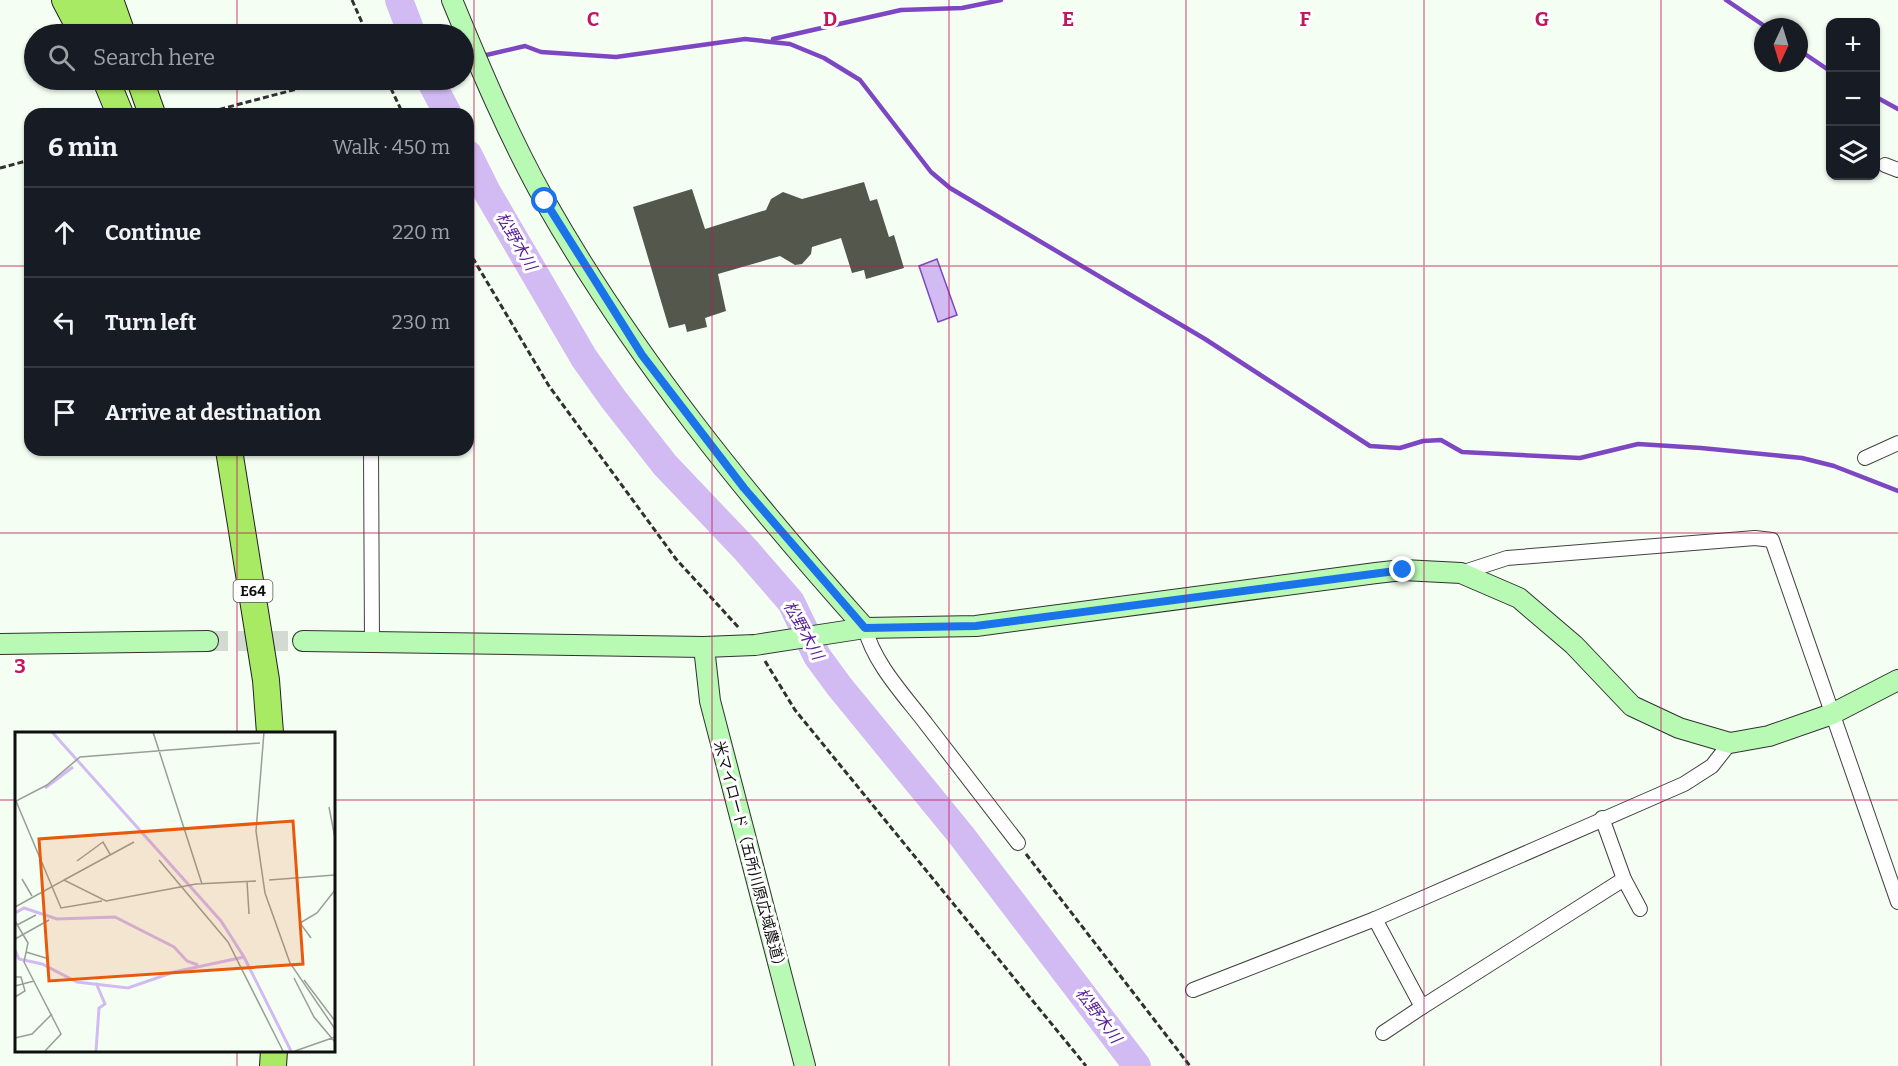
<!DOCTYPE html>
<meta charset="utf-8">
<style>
body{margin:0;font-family:Bitter,"Noto Sans JP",serif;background:#20242c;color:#f1f3f6}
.controls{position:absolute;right:18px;top:18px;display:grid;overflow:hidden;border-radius:12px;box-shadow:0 2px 4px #0004}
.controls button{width:54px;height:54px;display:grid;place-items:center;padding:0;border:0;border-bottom:2px solid #363941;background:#171b24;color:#f1f3f6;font:30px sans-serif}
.compass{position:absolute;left:1754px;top:18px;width:54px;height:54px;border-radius:50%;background:#171b24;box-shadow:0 2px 4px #0004;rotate:184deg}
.stop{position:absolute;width:18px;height:18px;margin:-14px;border:4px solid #1a73e8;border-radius:50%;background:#fff}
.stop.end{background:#1a73e8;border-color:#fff;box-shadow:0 2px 6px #0008}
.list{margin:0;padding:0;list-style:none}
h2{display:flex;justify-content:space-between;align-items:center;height:78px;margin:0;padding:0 24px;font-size:26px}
h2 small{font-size:20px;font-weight:400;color:#9ea1a6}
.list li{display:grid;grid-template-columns:39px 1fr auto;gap:18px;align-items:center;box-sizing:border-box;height:90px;padding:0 24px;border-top:2px solid #363941}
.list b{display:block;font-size:22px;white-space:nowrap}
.list em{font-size:20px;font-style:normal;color:#9ea1a6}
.icon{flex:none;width:33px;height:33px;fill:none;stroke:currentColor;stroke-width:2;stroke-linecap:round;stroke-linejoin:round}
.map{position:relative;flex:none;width:1898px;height:1066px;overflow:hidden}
.search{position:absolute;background:#171b24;box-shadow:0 2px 4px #0004;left:24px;top:24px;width:450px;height:66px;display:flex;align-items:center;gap:15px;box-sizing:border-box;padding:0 21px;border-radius:33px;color:#9ea1a6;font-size:22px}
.panel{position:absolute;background:#171b24;box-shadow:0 2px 4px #0004;left:24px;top:108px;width:450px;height:348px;border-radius:18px}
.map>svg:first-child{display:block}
.water{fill:#d1bbf2;stroke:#7d47c4;stroke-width:1.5}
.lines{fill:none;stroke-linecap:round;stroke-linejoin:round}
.stream{stroke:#7d47c4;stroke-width:4.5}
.river{stroke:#d1bbf2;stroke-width:28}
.building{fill:#53574c}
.secondary-tunnel{stroke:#d2dad1;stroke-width:20;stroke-dasharray:20 10;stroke-linecap:butt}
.street-casing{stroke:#424242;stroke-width:16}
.secondary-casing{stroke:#313131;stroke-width:22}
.highway-casing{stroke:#202020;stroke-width:28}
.path{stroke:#313131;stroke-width:3;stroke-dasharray:6 3;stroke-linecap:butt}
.street{stroke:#fff;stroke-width:14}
.secondary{stroke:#b8f9b3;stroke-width:20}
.highway{stroke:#a9ea65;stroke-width:26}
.route{stroke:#1a73e8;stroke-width:8}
.grid{fill:none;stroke:#c2185b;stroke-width:1.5;stroke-opacity:0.55}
.labels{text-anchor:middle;stroke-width:6;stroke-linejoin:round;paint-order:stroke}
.shield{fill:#fff;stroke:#575757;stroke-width:1.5}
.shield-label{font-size:14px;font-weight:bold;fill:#0f0f0f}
.street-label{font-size:15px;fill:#0f0f0f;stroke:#fff}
.water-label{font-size:16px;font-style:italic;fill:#592199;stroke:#fff}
.inset-river{fill:none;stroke:#d1bbf2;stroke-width:3}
.inset-road{fill:none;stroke:#999e98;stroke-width:1.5}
.view{fill:#e8590c;fill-opacity:0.15;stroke:#e8590c;stroke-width:3}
.inset-edge{fill:none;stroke:#0f0f0f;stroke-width:3}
.grid-label{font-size:20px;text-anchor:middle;font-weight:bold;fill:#c2185b;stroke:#fff;stroke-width:6;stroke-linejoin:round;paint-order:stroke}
</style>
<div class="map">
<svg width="1898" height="1066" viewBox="0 0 1898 1066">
<rect width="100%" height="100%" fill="#f5fef3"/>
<polygon class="water" points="937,259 957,315 938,322 919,266"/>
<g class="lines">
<g class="stream">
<polyline points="1726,0 1766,27"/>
<polyline points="773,39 901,10 962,8 1001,0"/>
<polyline points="1799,50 1830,71"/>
<polyline points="482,56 525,46 541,52 616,57 745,39 790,44 824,58 860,80 931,172 950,188 1205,339 1370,446 1400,448 1423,441 1441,440 1462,452 1580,458 1638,444 1701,448 1802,458 1834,466 1898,491"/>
<polyline points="431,80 432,80"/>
<polyline points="1876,97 1898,109"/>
</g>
<g class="river">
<polyline points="399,0 412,34"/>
<polyline points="430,80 448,114"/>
<polyline points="468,154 487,192 584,358 614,400 665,465 745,549 791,602 817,656 839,686 961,835 1137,1066"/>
</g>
</g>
<polygon class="building" points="864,182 870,201 877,199 889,237 894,235 904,268 866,279 864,270 852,273 841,238 812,247 811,254 802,264 795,265 780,256 718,274 726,311 705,318 707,327 687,332 685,324 669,328 633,207 692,189 705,229 766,210 771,199 783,192 802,199"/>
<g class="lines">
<polyline class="secondary-tunnel" points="208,641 303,641"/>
<g class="street-casing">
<g id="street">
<polyline points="1885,165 1898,170"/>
<polyline points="371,450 372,642"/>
<polyline points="1865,458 1898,443"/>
<polyline points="1461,573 1507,558 1755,538 1772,540 1898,902"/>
<path d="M865 628C874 664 905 696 927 725 958 765 988 804 1018 843"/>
<polyline points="1602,818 1624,879 1640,909"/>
<polyline points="1375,919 1422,1007 1624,879"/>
<polyline points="1193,990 1375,919 1684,784 1712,766 1730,743"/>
<polyline points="1383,1033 1422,1007"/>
</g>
</g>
<g class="secondary-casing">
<g id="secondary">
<path d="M452 0C480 68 509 137 545 201 633 356 747 496 865 628"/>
<polyline points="303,641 704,647 755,645 865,628 976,626 1376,573 1403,570 1461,573 1519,598 1574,645 1632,706 1679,728 1730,743 1769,736 1832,714 1898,680"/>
<polyline points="0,644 208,641"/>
<polyline points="704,647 710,701 805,1066"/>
</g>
</g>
<g class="highway-casing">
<g id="highway">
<polyline points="65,0 83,34"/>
<polyline points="90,0 104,34"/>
<polyline points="110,0 122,34"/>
<polyline points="106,80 120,114"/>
<polyline points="140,80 152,114"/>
<polyline points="229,450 266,680 270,733"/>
<polyline points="273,1066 274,1050"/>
</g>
</g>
<g class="path">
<polyline points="352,0 367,34"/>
<polyline points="387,80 403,114"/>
<polyline points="202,114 331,80"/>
<polyline points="0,168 30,160"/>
<polyline points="468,250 549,386 676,559 739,628"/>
<polyline points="765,661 795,710 1086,1066"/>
<polyline points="1026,854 1190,1066"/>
</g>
<use href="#street" class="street"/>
<use href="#secondary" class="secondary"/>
<use href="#highway" class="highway"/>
</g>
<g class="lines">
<polyline class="route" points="545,201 642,355 744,488 865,628 976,626 1403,570"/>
</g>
<path class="grid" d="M237 0V34M474 0V1066M712 0V1066M949 0V1066M1186 0V1066M1424 0V1066M1661 0V1066M237 80V114M0 266H30M468 266H1898M237 450V733M0 533H1898M0 800H16M333 800H1898M237 1050V1066"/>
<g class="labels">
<rect class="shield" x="233.5" y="580" width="39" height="22" rx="4.5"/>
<g class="shield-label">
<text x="253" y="596">E64</text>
</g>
<g class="street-label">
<text transform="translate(750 857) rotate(75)" y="5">米マイロード（五所川原広域農道）</text>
</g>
<g class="water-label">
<text transform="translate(517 241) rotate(60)" y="6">松野木川</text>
<text transform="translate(804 630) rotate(61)" y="6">松野木川</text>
<text transform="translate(1099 1015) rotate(53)" y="6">松野木川</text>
</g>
</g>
<g transform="translate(15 732)">
<rect width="320" height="320" fill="#f5fef3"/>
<path class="inset-river" d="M37 0 206 189 229 225 276 319M30 56 58 35M0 181 9 176 42 187 100 185 159 215 172 229 183 233M0 218 4 227 27 232 62 250 113 256 159 240 229 225M81 319 84 276 90 272 81 251"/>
<path class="inset-road" d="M138 0 187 152M249 0 241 99 250 161 275 231 320 297M314 75 320 106M144 128 213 210 268 319M62 129 88 110 95 122M7 147 17 164M49 148 119 110M254 148 320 143M232 149 234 182M87 169 46 176 1 69 32 53 65 25 245 11M0 175 49 148 91 169 181 152 241 149M0 189 13 211 9 230 46 302 30 319M2 193 21 183M296 206 285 191 302 181 320 158M0 207 34 188M11 220 34 227M0 245H6L10 259 0 265M279 246 299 285 320 310M289 248 320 289M0 254 19 249M0 306 17 302 37 282M280 319 320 305"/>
<path class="view" d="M278 89 288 232 34 249 24 107Z"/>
<rect width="320" height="320" class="inset-edge"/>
</g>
<g class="grid-label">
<text x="593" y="26">C</text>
<text x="830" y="26">D</text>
<text x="1068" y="26">E</text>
<text x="1305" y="26">F</text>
<text x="1542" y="26">G</text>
<text x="20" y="673">3</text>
</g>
</svg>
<div class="controls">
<button>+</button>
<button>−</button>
<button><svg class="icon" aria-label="layers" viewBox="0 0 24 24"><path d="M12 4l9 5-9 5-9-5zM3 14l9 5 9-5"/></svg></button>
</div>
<svg class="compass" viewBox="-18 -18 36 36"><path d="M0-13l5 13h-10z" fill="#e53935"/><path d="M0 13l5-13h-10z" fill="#9ea1a6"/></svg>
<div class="stop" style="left:545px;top:201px"></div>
<div class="stop end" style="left:1403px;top:570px"></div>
<div class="search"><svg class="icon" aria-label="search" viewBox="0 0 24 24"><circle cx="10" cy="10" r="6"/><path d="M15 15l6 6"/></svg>Search here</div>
<section class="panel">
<h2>6 min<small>Walk · 450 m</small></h2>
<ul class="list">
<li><svg class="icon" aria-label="ahead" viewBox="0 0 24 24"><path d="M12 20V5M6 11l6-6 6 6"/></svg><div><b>Continue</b></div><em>220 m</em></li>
<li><svg class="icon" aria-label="left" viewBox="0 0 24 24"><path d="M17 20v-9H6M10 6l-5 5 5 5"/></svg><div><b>Turn left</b></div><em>230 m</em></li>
<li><svg class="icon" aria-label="arrive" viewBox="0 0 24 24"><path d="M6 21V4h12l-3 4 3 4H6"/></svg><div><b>Arrive at destination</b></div></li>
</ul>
</section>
</div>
